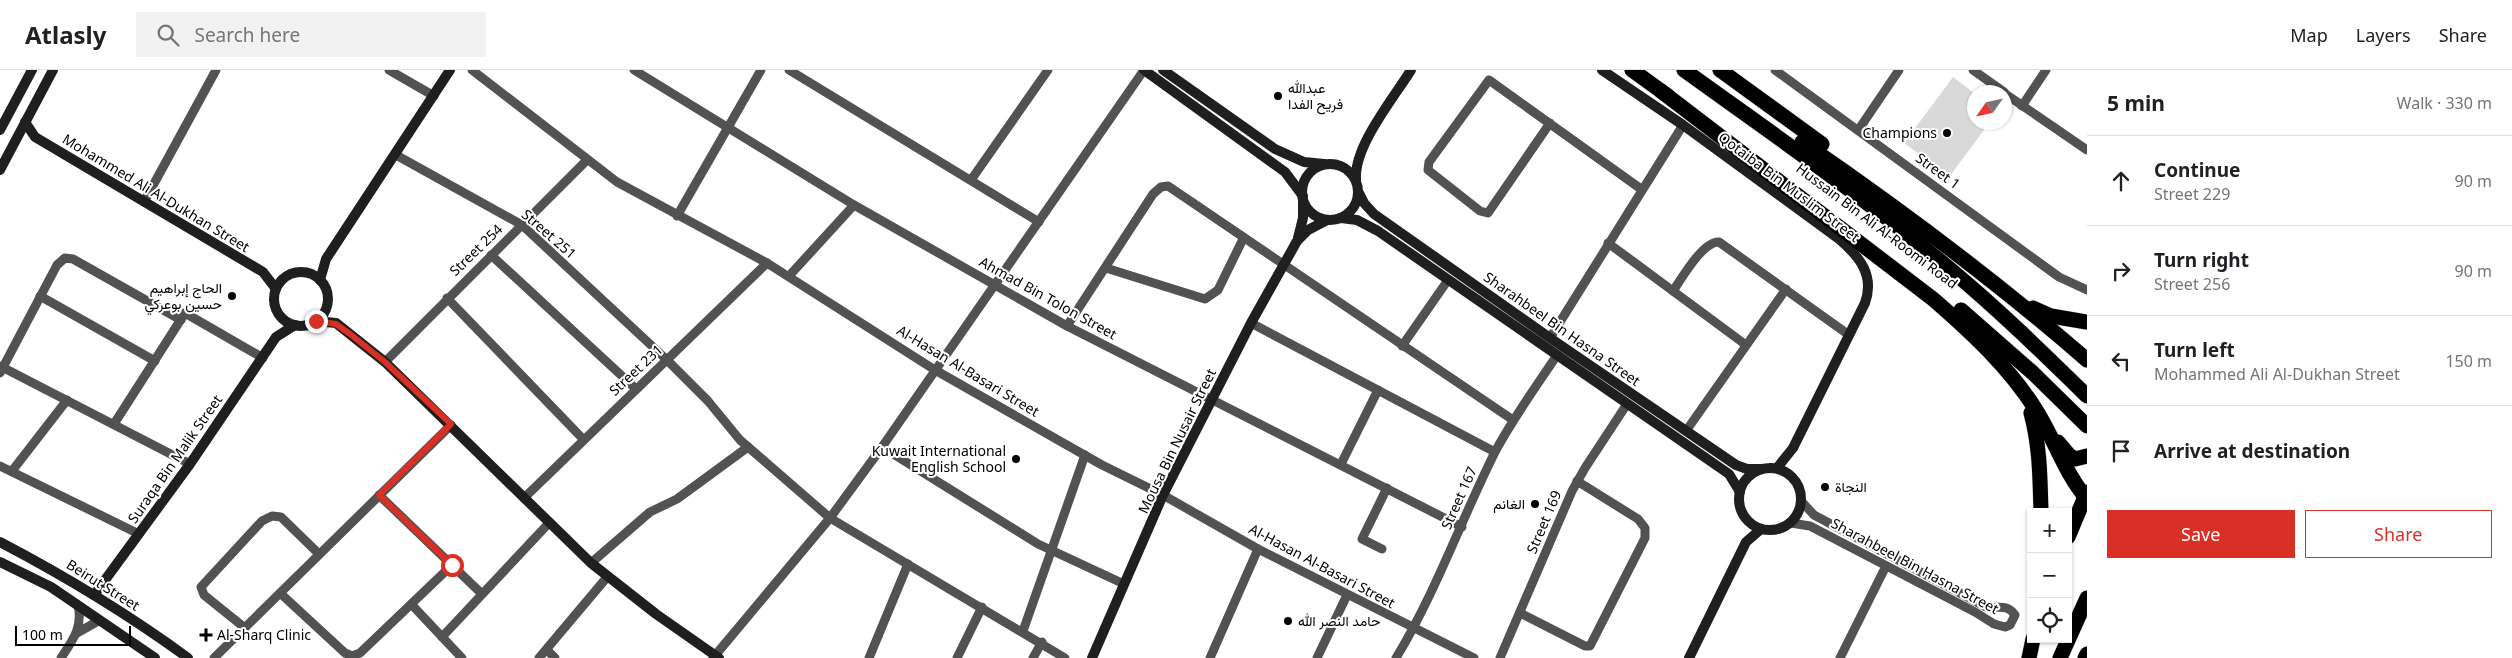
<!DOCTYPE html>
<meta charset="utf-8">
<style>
body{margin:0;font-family:"Noto Sans",Vazirmatn,sans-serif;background:#f2f2f2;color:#202124}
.controls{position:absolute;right:15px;bottom:15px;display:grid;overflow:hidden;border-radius:0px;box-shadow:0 1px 4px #0004}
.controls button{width:45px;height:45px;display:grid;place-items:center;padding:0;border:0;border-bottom:1px solid #e0e0e0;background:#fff;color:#202124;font:25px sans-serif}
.compass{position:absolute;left:1967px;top:15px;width:45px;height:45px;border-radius:50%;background:#fff;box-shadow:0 1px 4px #0004;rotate:236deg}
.scale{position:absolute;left:15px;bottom:12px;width:116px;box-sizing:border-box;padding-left:5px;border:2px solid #000;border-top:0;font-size:14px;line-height:18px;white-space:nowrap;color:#000;-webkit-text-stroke:4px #fff;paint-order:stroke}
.stop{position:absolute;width:15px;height:15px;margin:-11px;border:4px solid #d93025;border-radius:50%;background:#fff}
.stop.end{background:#d93025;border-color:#fff;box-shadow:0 1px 5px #0008}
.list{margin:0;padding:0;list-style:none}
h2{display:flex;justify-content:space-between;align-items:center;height:65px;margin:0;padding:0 20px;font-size:21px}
h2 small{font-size:16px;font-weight:400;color:#757577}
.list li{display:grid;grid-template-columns:32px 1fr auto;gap:15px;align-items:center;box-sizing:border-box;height:90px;padding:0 20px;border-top:1px solid #e0e0e0}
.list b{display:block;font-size:19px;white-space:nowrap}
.list p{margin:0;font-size:16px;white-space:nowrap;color:#757577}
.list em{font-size:16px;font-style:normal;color:#757577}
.actions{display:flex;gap:10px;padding:15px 20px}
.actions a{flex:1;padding:11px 0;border:1px solid #d93025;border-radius:0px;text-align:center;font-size:18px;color:#d93025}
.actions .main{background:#d93025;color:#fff}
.icon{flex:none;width:28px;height:28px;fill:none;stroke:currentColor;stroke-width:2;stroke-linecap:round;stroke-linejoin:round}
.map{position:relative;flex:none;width:2087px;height:588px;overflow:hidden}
header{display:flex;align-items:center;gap:30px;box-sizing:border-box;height:70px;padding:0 25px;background:#fff;border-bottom:1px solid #e0e0e0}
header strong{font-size:24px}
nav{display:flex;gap:28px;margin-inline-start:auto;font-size:18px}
.search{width:350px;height:45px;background:#f2f2f2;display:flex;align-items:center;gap:12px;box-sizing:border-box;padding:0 18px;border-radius:0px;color:#757577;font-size:19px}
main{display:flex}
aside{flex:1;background:#fff}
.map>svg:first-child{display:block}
.green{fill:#d9d9d9}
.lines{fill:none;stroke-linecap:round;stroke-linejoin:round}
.highway-casing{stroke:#dbdbdb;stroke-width:16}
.street{stroke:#525252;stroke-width:9}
.secondary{stroke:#1f1f1f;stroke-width:10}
.highway{stroke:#000;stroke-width:15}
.route{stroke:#d93025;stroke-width:6}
.poi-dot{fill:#000;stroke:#fff;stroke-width:2}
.labels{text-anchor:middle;stroke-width:4;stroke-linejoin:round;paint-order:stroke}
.poi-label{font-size:14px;fill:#000;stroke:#fff;text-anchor:start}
.street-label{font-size:14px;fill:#000;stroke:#fff}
</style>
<header>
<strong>Atlasly</strong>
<div class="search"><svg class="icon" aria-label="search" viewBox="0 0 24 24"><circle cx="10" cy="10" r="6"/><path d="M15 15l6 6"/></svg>Search here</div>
<nav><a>Map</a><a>Layers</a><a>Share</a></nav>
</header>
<main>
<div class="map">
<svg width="2087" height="588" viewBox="0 0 2087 588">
<rect width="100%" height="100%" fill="#fff"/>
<polygon class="green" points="1953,7 1974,23 1974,52 1989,53 1950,106 1904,73"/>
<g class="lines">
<g class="highway-casing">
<g id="highway">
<polyline points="1632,0 1668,26"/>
<path d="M1684 0C1774 65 1866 128 1951 200 1998 239 2043 283 2087 326"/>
<polyline points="1720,0 1822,74"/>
<path d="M1661 21 1933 229C1971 262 2009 297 2036 340 2055 370 2064 402 2087 429"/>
<path d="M1802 72C1901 140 1996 211 2087 290"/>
<polyline points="2033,238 2051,246 2087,252"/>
<polyline points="1961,240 2033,303 2087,356"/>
<path d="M2031 343C2040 376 2040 408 2041 442"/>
<polyline points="2058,372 2069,385 2075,389 2087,386"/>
<polyline points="2068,467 2087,422"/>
<polyline points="2029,588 2033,569"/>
<polyline points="2060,588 2087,528"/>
<polyline points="2085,588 2087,584"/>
</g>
</g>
<g class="street">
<polyline points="389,0 434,26"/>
<polyline points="472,0 617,112 767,193 935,300 1102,395 1163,425 1258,479 1474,588"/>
<polyline points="634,0 854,135 1067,256 1462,457"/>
<polyline points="789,0 1039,152"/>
<polyline points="1775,0 2059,207 2087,220"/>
<polyline points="1973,0 2004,22"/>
<polyline points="2004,23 2087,80"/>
<polyline points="2022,36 2046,0"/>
<polyline points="1550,53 1488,143 1480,141 1428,100 1429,92 1489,10 1641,119"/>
<polyline points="1859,59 1899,0"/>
<polyline points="396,85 522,155 667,290 708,331 740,370 830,448 1065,588"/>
<polyline points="971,110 1048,0"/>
<polyline points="144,132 216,0"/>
<polyline points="677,146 761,0"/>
<polyline points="1608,173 1746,275"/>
<polyline points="491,185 635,318"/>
<polyline points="1106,198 1205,229 1218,220 1243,169"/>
<polyline points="789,206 854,135"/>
<path d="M1673 221C1682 208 1703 171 1719 172L1849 265"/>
<polyline points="40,226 155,291"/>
<polyline points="447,228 583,369"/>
<polyline points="1251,253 1495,382"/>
<polyline points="1067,256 1153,124 1161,117 1168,116 1513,350"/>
<polyline points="1550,268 1683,55"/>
<polyline points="1402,276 1448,210"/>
<polyline points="385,292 587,90"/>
<polyline points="0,296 190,394"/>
<polyline points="0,303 57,195 65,188 73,189 181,250"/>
<polyline points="114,354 185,243 263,288"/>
<polyline points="1686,361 1786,219"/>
<polyline points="882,377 1038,474 1124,514"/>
<polyline points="1341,394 1378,320"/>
<polyline points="0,396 139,464"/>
<polyline points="12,401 67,330"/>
<polyline points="379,425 482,524"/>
<polyline points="524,428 767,193"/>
<path d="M1791 453 1810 456 1975 542 1994 554 2005 557 2010 555 2015 545C2007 533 1998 539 1986 537L1814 445 1802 432"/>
<polyline points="1382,479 1362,469 1387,418"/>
<polyline points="591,493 650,442 677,429 748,377"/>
<polyline points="280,523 345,583 352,586 360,583 452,495"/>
<polyline points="412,535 462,588"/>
<polyline points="1520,543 1585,576 1590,576 1645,468 1645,458 1638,449 1577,411"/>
<polyline points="245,558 204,525 201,517 262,451 272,446 281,447 319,484"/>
<polyline points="1023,561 1085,385"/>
<polyline points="77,563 100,550"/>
<polyline points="442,567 549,453"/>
<polyline points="547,580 555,588"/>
<path d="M61 588C73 570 83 557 78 535"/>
<polyline points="214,588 451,355"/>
<polyline points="539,588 608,506"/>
<polyline points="713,588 830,448 882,377 1144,0"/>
<polyline points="869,588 908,494"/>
<polyline points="957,588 982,537"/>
<polyline points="1033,588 1042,572"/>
<polyline points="1210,588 1258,479"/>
<polyline points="1317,588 1347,525"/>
<path d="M1396 588C1436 522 1461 450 1495 382 1513 348 1536 317 1557 285"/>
<polyline points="1500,588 1572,421 1585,398 1627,334"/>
<polyline points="1840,588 1886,496"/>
</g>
<g class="secondary">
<polyline points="1144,0 1285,102 1303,126"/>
<polyline points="1163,0 1275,79 1304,92 1324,94"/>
<path d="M1602 0 1683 55 1839 169C1859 186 1875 205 1865 233L1793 378 1777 398"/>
<polyline points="25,52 35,67 263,202 276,219"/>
<polyline points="0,60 32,0"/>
<circle cx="1330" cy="122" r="28"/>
<polyline points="0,100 53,0"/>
<path d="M1356 109C1354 76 1393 29 1411 0"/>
<polyline points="1359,123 1364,133 1374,144 1550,268 1736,395 1747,399 1761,399"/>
<polyline points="1341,148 1357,150 1378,161 1729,404 1740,422"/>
<polyline points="1298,168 1303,148 1303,131"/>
<circle cx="301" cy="229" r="27"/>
<polyline points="320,210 326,189 450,0"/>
<polyline points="316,251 336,253 385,292 591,493 656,544 719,588"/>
<circle cx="1770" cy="429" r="31"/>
<path d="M0 472C65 506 128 544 188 588"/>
<polyline points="0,492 51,517 155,588"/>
<polyline points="94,525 190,394 276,267 295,255"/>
<polyline points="1092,588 1163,425 1251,253 1297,171 1308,160 1327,150"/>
<polyline points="1689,588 1746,472 1761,459"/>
</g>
<use href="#highway" class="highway"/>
</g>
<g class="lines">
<polyline class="route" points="316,251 336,254 350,264 385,292 451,354 379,425 452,495"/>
</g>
<g class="poi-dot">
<circle cx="1278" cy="26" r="5"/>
<circle cx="1947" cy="63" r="5"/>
<circle cx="232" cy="226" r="5"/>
<circle cx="1016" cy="389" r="5"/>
<circle cx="1825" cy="417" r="5"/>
<circle cx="1535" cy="434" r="5"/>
<circle cx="1288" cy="551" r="5"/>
<path d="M203.5 557.5h5v5h5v5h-5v5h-5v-5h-5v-5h5z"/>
</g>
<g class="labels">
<g class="poi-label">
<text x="1288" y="23">عبدالله<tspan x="1288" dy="16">فريح الفدا</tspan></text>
<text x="1937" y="68" text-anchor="end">Champions</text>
<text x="222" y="223" text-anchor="end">الحاج إبراهيم<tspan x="222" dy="16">حسين بوعركي</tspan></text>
<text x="1006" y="386" text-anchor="end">Kuwait International<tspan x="1006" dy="16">English School</tspan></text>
<text x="1835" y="422">النجاة</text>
<text x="1525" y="439" text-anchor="end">الغانم</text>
<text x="1298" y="556">حامد النصر الله</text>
<text x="217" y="570">Al-Sharq Clinic</text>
</g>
<g class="street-label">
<text transform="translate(1938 101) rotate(36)" y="5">Street 1</text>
<text transform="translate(1789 117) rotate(37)" y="5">Qotaiba Bin Muslim Street</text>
<text transform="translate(156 123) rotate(31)" y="5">Mohammed Ali Al-Dukhan Street</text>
<text transform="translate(1877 156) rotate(37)" y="5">Hussain Bin Ali Al-Roomi Road</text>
<text transform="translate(549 164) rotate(41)" y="5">Street 251</text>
<text transform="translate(476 180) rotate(-44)" y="5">Street 254</text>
<text transform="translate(1048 228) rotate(29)" y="5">Ahmad Bin Tolon Street</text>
<text transform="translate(1562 259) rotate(35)" y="5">Sharahbeel Bin Hasna Street</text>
<text transform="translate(636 300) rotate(-43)" y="5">Street 231</text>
<text transform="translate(968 301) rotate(31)" y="5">Al-Hasan Al-Basari Street</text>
<text transform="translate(1177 371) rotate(-64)" y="5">Mousa Bin Nusair Street</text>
<text transform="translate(175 389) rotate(-55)" y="5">Suraqa Bin Malik Street</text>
<text transform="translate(1459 428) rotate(-66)" y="5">Street 167</text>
<text transform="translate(1544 452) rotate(-67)" y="5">Street 169</text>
<text transform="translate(1322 496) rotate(28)" y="5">Al-Hasan Al-Basari Street</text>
<text transform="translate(1915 496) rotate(28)" y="5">Sharahbeel Bin Hasna Street</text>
<text transform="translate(103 515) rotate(32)" y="5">Beirut Street</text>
</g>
</g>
</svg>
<div class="controls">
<button>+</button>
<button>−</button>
<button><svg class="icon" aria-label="locate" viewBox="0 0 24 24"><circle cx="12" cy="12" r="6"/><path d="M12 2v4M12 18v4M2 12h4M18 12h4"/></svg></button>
</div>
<svg class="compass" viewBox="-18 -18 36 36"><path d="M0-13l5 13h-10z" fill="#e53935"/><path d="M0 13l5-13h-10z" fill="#757577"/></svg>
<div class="scale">100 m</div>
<div class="stop" style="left:452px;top:495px"></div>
<div class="stop end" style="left:316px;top:251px"></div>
</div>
<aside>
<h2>5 min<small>Walk · 330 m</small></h2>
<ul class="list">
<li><svg class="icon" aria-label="ahead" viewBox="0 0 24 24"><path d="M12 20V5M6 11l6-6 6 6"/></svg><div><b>Continue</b><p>Street 229</p></div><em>90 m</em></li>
<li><svg class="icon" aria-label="right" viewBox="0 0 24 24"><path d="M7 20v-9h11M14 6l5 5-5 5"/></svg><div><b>Turn right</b><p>Street 256</p></div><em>90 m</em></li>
<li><svg class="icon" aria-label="left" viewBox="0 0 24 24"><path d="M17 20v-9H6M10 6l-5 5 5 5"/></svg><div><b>Turn left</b><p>Mohammed Ali Al-Dukhan Street</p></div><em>150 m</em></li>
<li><svg class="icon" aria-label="arrive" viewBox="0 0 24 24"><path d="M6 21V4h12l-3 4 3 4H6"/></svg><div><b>Arrive at destination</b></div></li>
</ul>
<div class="actions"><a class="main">Save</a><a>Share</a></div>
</aside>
</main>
